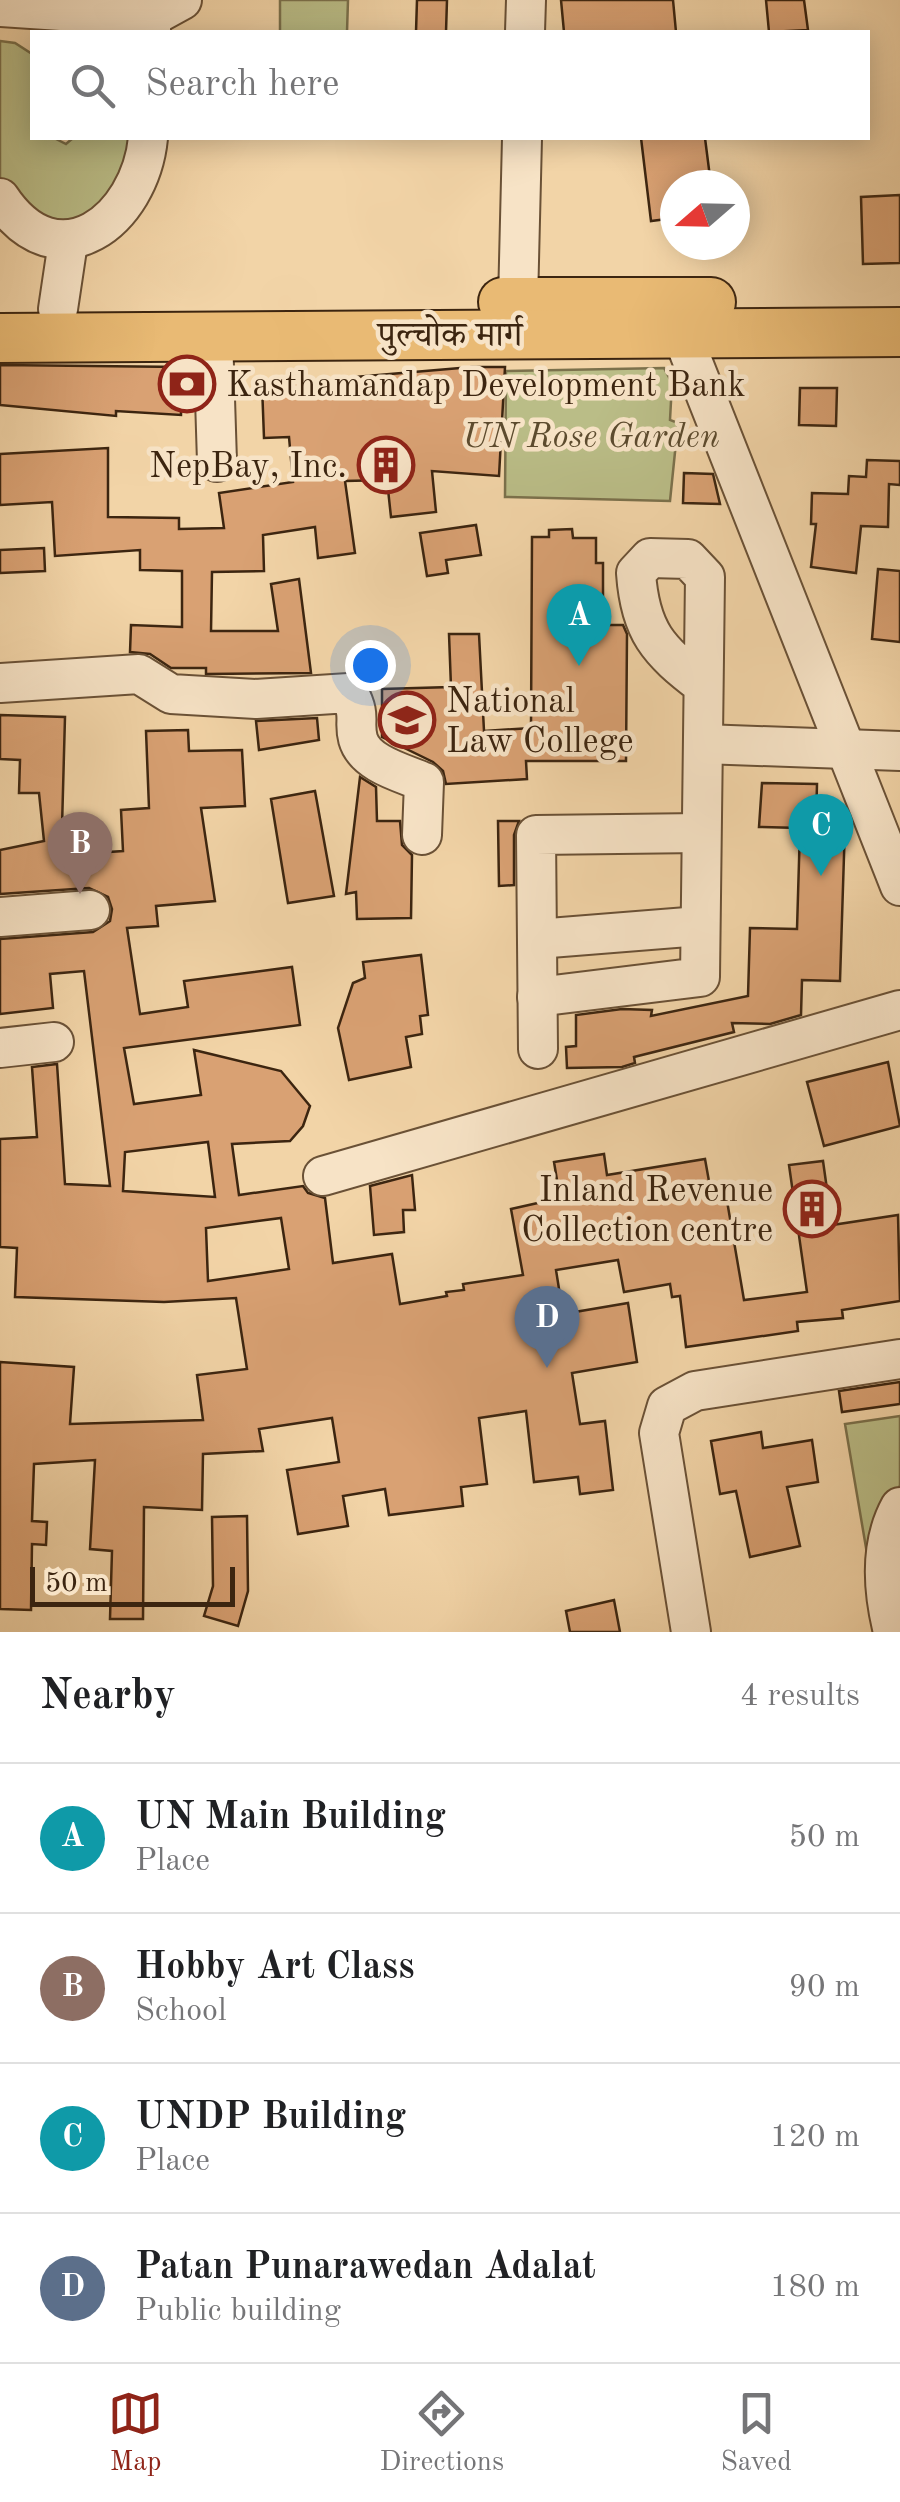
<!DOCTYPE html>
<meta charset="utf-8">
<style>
body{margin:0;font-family:"Old Standard TT","Noto Serif Devanagari",serif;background:#f6f6f6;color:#202124}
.compass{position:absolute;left:660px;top:170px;width:90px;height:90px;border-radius:50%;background:#fff;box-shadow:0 5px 25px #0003;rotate:250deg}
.scale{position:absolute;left:30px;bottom:25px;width:205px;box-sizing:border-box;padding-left:10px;border:5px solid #3c2510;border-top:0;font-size:28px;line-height:35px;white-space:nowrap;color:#3c2510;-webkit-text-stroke:8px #f7e3c6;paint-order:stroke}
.you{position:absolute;left:370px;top:665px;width:35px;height:35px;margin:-25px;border:8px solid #fff;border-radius:50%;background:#1a73e8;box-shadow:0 0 0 15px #1a73e833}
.badge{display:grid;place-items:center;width:65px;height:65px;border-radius:50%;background:#8f2418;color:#fff;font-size:32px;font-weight:700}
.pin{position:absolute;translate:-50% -82px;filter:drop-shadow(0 2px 5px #0008)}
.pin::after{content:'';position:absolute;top:52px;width:35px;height:30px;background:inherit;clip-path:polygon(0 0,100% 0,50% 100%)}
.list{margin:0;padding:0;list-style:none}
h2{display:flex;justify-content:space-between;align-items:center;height:130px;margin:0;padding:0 40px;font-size:42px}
h2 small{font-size:32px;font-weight:400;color:#757577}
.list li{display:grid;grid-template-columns:65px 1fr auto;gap:30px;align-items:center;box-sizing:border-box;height:150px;padding:0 40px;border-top:2px solid #e0e0e0}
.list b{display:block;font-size:38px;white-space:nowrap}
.list p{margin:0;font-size:32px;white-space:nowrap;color:#757577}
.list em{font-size:32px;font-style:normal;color:#757577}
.icon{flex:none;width:55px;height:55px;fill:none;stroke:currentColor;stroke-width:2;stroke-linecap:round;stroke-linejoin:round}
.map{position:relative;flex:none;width:900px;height:1632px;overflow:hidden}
.search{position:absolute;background:#fff;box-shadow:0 5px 25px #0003;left:30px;right:30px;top:30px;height:110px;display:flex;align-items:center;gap:25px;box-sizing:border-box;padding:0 35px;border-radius:0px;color:#757577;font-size:38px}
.sheet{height:730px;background:#fff}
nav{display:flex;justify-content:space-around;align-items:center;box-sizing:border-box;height:140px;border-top:2px solid #e0e0e0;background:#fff;font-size:28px;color:#757577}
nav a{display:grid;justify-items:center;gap:5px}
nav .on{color:#8f2418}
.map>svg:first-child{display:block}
.green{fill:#babd87;stroke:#7b714c;stroke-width:2.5}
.building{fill:#d9a173;stroke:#3c2510;stroke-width:2.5;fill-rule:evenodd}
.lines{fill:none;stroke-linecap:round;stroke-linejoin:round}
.minor-casing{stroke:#6a5136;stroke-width:42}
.major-casing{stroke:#3c2510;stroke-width:52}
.minor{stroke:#f7e3c6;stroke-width:38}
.major{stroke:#e9ba74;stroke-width:48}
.labels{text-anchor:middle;stroke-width:9;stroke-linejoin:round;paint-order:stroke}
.street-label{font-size:35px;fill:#3c2510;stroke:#f7e3c6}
.poi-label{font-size:35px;fill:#3c2510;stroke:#f7e3c6;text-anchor:start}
.park-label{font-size:35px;font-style:italic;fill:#5c4b2e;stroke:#f7e3c6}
</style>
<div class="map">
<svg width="900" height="1632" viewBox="0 0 900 1632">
<rect width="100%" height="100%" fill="#f2d4a7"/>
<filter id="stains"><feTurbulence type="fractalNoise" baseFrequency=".002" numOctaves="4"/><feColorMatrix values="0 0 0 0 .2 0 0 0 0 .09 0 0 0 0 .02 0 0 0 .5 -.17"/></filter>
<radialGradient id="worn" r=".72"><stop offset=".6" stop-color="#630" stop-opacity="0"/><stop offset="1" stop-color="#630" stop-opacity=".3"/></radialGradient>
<g class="green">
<polygon points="280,0 348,0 347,32 280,32"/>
<polygon points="0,41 15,43 32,54 32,138 54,138 66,144 73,138 141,138 134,174 68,232 0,186"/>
<polygon points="664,368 672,383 670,420 678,423 670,501 505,497 506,371"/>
<polygon points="900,1416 900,1485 871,1577 845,1424"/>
</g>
<g class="building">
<polygon points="417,0 447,0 446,32 416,32"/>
<polygon points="561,0 673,0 676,32 564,32"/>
<polygon points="766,0 804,0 808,30 769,32"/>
<polygon points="641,138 705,138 711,185 675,185 675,218 651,221"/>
<polygon points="900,195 900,263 863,264 861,197"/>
<polygon points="0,365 182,367 181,415 116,411 116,416 0,405"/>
<polygon points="472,367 505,367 499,476 432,471 436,512 391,517 387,480 345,481 355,553 318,558 315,527 263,535 264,571 212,572 211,631 278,631 271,584 299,579 311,673 206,674 206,668 171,668 150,654 130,652 131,625 182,627 182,571 140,570 140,550 55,556 52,502 0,505 0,454 108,448 108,517 179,518 179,529 224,528 219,493 293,482 289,437 264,438 262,385"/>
<polygon points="800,388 837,388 836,426 799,425"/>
<polygon points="867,460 900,461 900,485 889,484 888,527 861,526 856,573 811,567 816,524 811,524 812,493 848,494 849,476 866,477"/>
<polygon points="684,473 713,474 720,504 683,503"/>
<polygon points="476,525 481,555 446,560 448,573 427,576 420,533"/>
<polygon points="572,529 573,538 596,538 596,563 603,563 603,625 623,625 627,634 626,761 526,761 527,779 446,784 443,771 433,762 382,737 382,689 451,687 449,634 479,634 484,731 531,728 532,537 549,537 549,530"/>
<polygon points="44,548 45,571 0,573 0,550"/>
<polygon points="878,569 900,571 900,642 872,639"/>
<path d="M0 715 65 717 62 827 76 826 79 854 123 851 121 810 149 808 146 731 188 730 189 751 242 750 245 806 201 808 215 901 156 906 158 926 127 928 140 1014 188 1007 184 981 292 967 300 1025 124 1048 134 1104 201 1095 194 1050 281 1071 310 1106 303 1126 290 1141 232 1144 239 1195 303 1186 308 1193 325 1198 333 1263 392 1254 400 1304 447 1296 446 1292 464 1290 463 1284 523 1275 511 1209 560 1198 554 1162 604 1154 607 1175 705 1159 712 1198 726 1195 744 1300 807 1292 789 1165 823 1161 832 1225 898 1215 900 1301 842 1310 843 1318 797 1322 798 1331 686 1347 680 1296 672 1297 670 1284 624 1292 618 1260 556 1270 563 1314 628 1303 637 1362 572 1373 580 1424 605 1421 613 1490 580 1494 578 1477 534 1482 526 1411 479 1418 487 1484 461 1487 463 1506 389 1515 385 1489 343 1496 348 1526 298 1534 287 1470 339 1462 332 1418 259 1429 263 1451 203 1454 202 1510 144 1507 143 1619H110L112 1551 90 1549 95 1460 34 1464 32 1521 47 1522 46 1545 32 1544 31 1610 0 1609V1362L74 1367 70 1424 203 1420 197 1375 247 1369 236 1298 164 1302 15 1297 17 1248 0 1247V1139L37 1137 32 1067 57 1064 65 1184 110 1186 84 971 50 974 53 1008 0 1014V939L93 932 110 921 112 909 108 897 89 888 0 894V850L44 841 39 793H19L20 760 0 759ZM208 1142 215 1197 123 1191 125 1152ZM281 1218 289 1269 208 1281 206 1228Z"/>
<polygon points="317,718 319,740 259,750 256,721"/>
<polygon points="360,777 376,787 377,821 400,821 402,845 412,855 411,918 357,919 356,892 346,894"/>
<polygon points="762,783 817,784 816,823 845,824 840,981 802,980 801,1015 770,1024 732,1023 734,1032 634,1057 635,1063 622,1067 567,1068 566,1047 576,1046 576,1015 622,1009 652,1010 651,1016 748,996 750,928 797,929 800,828 759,827"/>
<polygon points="315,791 334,896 288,903 271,799"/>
<polygon points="498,821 519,821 514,835 514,885 499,886"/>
<polygon points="421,955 428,1015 420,1016 422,1034 406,1037 411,1067 349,1080 338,1028 353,983 365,978 363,962"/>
<polygon points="888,1062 900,1126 824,1146 807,1082"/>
<polygon points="412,1175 415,1210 403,1210 404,1232 374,1235 370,1186"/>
<polygon points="900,1382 900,1404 842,1412 839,1391"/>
<polygon points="761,1432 763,1448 812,1440 818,1482 787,1487 800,1546 750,1557 736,1491 720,1494 711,1441"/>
<polygon points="247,1516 248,1591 238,1626 204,1616 213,1586 212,1517"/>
<polygon points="614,1600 620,1632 570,1632 566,1611"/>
</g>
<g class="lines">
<g class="minor-casing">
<g id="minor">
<polyline points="0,7 151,17"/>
<polyline points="151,32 151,17 182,0"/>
<polyline points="525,32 526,0"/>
<path d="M0 198C58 285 140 220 148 138"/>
<polyline points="518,302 522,138"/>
<polyline points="58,309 68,242"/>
<polyline points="673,312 900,886"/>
<polyline points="213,335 217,462"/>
<path d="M0 683 139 674 171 694 256 699 349 693C362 718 353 720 358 739 365 764 403 773 424 782L422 835"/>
<polyline points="703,744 900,751"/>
<polyline points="0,917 90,910"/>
<polyline points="537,939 700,926"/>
<path d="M537 997 700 977 705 577 688 559 650 558 636 573C640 631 658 651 703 685"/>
<polyline points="0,1048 54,1042"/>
<polyline points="538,1049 536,835 701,833"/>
<polyline points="323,1176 900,1010"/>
<polyline points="691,1632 659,1433 667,1406 695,1391 900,1359"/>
<path d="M893 1632C883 1592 879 1545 900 1507"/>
</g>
</g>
<g class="major-casing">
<g id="major">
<polyline points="503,302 711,302"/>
<polyline points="0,338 900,332"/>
</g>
</g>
<use href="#minor" class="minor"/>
<use href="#major" class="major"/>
</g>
<defs>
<g id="bank-ring" transform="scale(2.875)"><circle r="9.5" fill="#f7e3c6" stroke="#8f2418" stroke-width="1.5"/><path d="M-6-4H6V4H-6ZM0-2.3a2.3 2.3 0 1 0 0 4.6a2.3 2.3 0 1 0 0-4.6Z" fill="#8f2418"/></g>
<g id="building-ring" transform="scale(2.875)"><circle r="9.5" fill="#f7e3c6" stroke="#8f2418" stroke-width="1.5"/><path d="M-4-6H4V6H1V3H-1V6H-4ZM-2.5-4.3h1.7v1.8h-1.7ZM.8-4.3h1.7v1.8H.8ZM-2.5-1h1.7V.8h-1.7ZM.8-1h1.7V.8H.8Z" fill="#8f2418"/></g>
<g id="university-ring" transform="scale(2.875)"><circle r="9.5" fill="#f7e3c6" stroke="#8f2418" stroke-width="1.5"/><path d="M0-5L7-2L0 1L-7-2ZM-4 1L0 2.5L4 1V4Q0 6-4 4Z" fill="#8f2418"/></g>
</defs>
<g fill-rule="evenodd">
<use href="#bank-ring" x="187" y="384"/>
<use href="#building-ring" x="386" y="465"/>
<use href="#university-ring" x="407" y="720"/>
<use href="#building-ring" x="812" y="1209"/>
</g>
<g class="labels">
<g class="street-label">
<text x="450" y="346">पुल्चोक मार्ग</text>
</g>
<g class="poi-label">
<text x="226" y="396">Kasthamandap Development Bank</text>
<text x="347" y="477" text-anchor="end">NepBay, Inc.</text>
<text x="446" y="712">National<tspan x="446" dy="40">Law College</tspan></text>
<text x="773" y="1201" text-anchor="end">Inland Revenue<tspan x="773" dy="40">Collection centre</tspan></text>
</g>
<g class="park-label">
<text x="591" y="447">UN Rose Garden</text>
</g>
</g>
<rect width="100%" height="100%" filter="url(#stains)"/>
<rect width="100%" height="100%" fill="url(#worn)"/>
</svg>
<svg class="compass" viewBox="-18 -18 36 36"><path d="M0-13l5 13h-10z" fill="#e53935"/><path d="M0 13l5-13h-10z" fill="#757577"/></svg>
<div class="scale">50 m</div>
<div class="you"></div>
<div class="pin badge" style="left:579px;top:666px;background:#0f9aa8">A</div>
<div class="pin badge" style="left:80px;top:894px;background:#8d6e63">B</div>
<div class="pin badge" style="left:821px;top:876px;background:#0f9aa8">C</div>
<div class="pin badge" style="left:547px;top:1368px;background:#5c6f8a">D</div>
<div class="search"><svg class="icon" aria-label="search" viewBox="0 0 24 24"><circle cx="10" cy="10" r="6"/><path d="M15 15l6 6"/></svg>Search here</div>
</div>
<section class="sheet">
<h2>Nearby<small>4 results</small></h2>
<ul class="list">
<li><span class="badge" style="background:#0f9aa8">A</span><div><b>UN Main Building</b><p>Place</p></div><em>50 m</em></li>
<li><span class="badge" style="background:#8d6e63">B</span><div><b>Hobby Art Class</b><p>School</p></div><em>90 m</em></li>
<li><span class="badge" style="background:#0f9aa8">C</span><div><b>UNDP Building</b><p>Place</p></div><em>120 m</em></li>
<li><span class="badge" style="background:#5c6f8a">D</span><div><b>Patan Punarawedan Adalat</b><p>Public building</p></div><em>180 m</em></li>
</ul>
</section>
<nav>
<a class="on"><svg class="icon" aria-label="map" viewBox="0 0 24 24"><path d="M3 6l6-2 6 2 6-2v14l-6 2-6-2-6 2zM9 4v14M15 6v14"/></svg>Map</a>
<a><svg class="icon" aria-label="directions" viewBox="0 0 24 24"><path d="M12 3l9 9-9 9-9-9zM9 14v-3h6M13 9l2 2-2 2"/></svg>Directions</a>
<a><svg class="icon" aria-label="saved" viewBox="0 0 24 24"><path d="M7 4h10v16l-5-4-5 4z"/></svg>Saved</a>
</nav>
